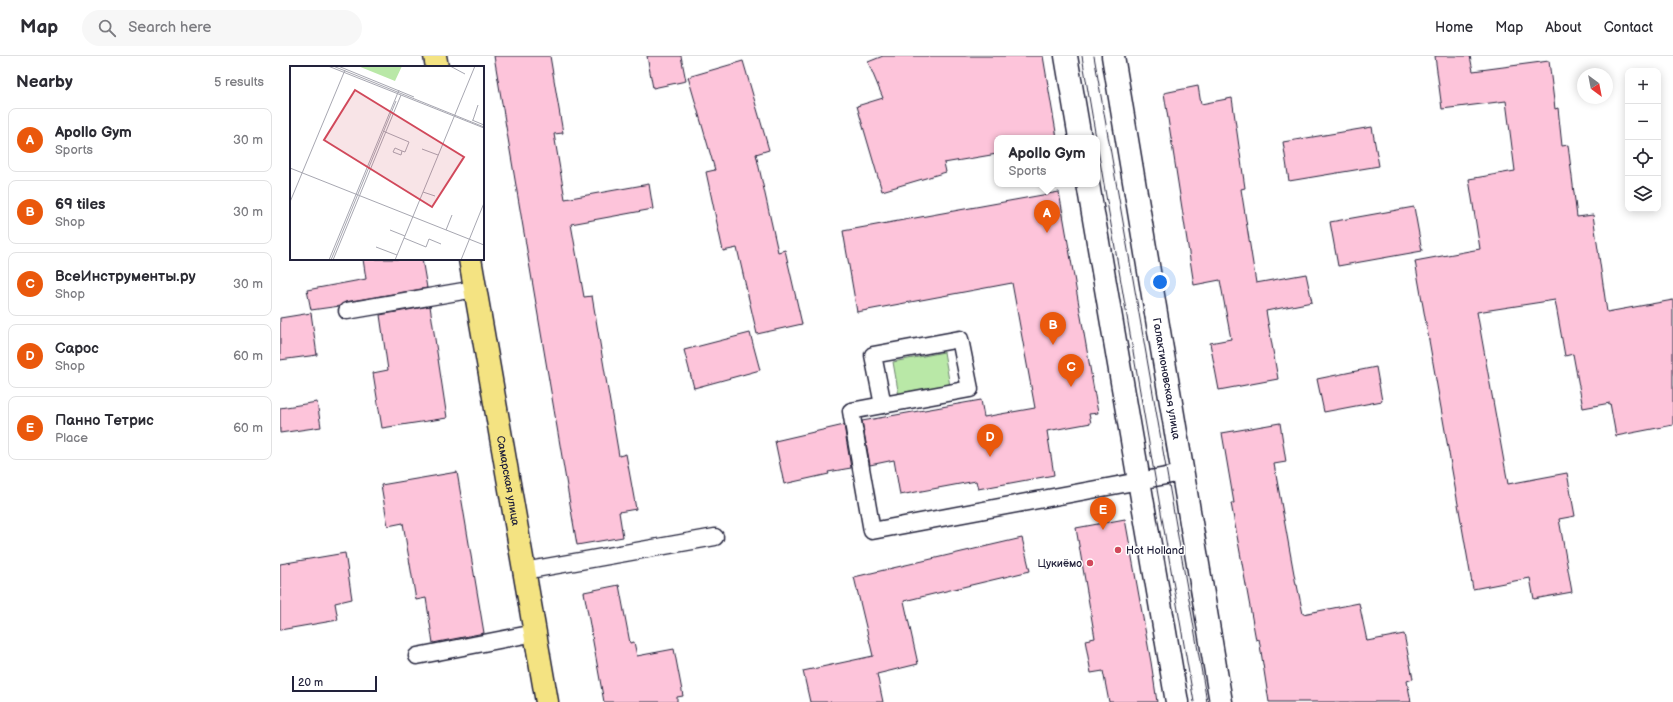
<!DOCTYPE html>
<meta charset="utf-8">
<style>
body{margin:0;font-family:"Balsamiq Sans",sans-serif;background:#f7f7f7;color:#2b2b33}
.controls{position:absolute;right:12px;top:12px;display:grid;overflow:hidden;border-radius:8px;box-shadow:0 2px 10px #0003}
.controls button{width:36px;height:36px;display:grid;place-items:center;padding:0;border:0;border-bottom:1px solid #e1e1e2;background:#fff;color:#2b2b33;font:20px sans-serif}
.compass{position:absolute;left:1297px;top:12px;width:36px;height:36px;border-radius:50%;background:#fff;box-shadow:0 2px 10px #0003;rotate:148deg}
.scale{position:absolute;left:12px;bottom:10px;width:85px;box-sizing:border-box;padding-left:4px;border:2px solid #22223b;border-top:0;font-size:11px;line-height:14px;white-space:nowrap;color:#22223b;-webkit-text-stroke:3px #fff;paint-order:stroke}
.you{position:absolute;left:880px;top:226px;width:14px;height:14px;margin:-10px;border:3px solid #fff;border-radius:50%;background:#1a73e8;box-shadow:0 0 0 6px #1a73e833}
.badge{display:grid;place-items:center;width:26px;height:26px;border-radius:50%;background:#ea580c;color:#fff;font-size:13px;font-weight:700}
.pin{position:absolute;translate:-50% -33px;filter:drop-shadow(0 1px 2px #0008)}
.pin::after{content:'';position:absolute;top:21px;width:14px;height:12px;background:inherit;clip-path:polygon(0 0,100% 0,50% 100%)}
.popup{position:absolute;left:714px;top:79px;width:106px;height:52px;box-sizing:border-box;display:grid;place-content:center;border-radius:8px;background:#fff;filter:drop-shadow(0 1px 3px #0005);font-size:13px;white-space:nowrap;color:#7c7c81}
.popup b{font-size:15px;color:#2b2b33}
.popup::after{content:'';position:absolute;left:50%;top:100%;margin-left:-8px;border:8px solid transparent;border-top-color:#fff}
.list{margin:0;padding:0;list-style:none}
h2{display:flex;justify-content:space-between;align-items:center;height:52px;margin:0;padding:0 16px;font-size:17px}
h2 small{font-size:13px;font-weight:400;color:#7c7c81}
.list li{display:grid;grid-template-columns:26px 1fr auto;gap:12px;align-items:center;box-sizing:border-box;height:64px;margin:0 8px 8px;padding:0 8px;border:1px solid #e1e1e2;border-radius:8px}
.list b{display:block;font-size:15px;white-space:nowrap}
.list p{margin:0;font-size:13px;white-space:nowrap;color:#7c7c81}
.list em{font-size:13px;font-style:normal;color:#7c7c81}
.icon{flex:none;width:22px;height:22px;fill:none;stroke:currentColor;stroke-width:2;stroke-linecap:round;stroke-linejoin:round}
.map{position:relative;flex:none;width:1393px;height:646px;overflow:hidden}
header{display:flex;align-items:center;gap:24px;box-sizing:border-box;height:56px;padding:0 20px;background:#fff;border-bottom:1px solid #e1e1e2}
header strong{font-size:19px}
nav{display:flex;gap:22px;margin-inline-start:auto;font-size:14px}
.search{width:280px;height:36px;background:#f7f7f7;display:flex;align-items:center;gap:10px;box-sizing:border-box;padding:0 14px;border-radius:22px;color:#7c7c81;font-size:15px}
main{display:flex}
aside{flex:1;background:#fff}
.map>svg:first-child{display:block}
.green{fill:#b9e8a7;stroke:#6e8571}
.building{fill:#fdc4da;stroke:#22223b}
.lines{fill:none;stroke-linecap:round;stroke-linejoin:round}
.lane-casing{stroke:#22223b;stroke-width:19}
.secondary-casing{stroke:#22223b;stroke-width:25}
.primary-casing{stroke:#22223b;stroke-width:25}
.lane{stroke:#fff;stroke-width:16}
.secondary{stroke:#fff;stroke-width:22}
.primary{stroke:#f4e382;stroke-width:22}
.tram{stroke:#22223b;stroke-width:1}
.poi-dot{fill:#d1495b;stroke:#fff;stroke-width:1.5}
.labels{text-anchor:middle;stroke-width:3;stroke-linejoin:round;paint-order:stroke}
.street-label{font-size:11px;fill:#22223b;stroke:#fff}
.poi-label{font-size:11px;fill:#22223b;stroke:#fff;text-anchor:start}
.inset-road{fill:none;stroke:#a7a7b1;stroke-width:1}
.view{fill:#d1495b;fill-opacity:0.15;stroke:#d1495b;stroke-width:2}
.inset-edge{fill:none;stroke:#22223b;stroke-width:2}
</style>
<header>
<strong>Map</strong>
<div class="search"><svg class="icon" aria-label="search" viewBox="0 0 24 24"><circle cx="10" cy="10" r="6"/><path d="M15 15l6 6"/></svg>Search here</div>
<nav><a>Home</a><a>Map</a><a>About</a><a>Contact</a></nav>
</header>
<main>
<aside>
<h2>Nearby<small>5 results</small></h2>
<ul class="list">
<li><span class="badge">A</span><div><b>Apollo Gym</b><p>Sports</p></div><em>30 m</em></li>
<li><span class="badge">B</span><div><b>69 tiles</b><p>Shop</p></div><em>30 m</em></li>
<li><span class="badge">C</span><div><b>ВсеИнструменты.ру</b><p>Shop</p></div><em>30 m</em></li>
<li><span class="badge">D</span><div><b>Сарос</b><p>Shop</p></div><em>60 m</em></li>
<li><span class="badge">E</span><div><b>Панно Тетрис</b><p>Place</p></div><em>60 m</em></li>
</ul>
</aside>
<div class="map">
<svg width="1393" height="646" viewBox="0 0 1393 646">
<rect width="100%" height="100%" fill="#fff"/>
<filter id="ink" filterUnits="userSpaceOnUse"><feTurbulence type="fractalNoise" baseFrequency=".025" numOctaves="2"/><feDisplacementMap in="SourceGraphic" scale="8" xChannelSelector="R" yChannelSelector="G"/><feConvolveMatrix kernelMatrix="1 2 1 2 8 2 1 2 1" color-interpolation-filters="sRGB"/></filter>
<g filter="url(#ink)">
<polygon class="green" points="664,296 670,330 619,340 613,306"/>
<g class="building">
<polygon points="214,0 270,0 283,77 274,78 285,143 369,128 373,153 291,168 304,241 312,240 339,400 346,398 356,453 339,456 343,481 297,489"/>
<polygon points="367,0 401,0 406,25 373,32"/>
<polygon points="603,0 763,0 777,82 717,82 717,98 664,107 666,116 602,135 577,50 603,42 588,6"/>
<polygon points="1155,0 1190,0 1193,15 1269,5 1275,53 1278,52 1282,90 1288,89 1297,161 1313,159 1327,256 1393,244 1393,369 1336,380 1330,347 1303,352 1293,298 1285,300 1275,244 1197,256 1228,428 1287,417 1295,460 1279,463 1292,536 1254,543 1250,522 1193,533 1135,205 1200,193 1189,123 1235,115 1226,45 1162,53"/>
<polygon points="463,5 489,94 476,98 498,196 505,194 522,268 477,278 457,192 443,195 426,116 435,114 408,21"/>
<polygon points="918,30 921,48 952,42 965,132 961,133 976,227 1026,218 1032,246 986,255 998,323 939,334 930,287 951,283 940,224 914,229 884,37"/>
<polygon points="1092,71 1099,110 1009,125 1003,86"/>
<polygon points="779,136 818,357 809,358 811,367 767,375 774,419 698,433 696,425 620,439 614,404 590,409 582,365 701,344 704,361 755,352 732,227 577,256 563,175"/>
<polygon points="1134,151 1142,195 1058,210 1050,166"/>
<polygon points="83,203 142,203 147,232 65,246 60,250 31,254 27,234 86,223"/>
<polygon points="150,250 167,362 102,372 93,317 108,314 100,259"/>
<polygon points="31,257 37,299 0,304 0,262"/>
<polygon points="470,277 480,314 414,332 404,294"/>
<polygon points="1096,311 1102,345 1044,356 1037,323"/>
<polygon points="37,346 41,371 0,377 0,352"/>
<polygon points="1000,367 1006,406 994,408 1016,529 1017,529 1023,558 1079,547 1087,585 1124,578 1133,623 1127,625 1131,646 989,646 979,583 976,584 951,447 954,447 942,377"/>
<polygon points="564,369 571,412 548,416 549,418 504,428 495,385"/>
<polygon points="177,416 204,577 153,587 146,542 136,544 123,467 108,470 101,429"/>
<polygon points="845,463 871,606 877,646 829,646 823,615 811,617 805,584 815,582 796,472"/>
<polygon points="742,482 750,515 624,545 638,608 597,618 603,646 530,646 523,615 593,600 574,521"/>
<polygon points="65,497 72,543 55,547 58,564 0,574 0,508"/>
<polygon points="339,529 350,587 354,586 357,600 394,593 403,640 397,641 397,646 324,646 304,536"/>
</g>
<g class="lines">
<g class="lane-casing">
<g id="lane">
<polyline points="67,255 195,233"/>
<polygon points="680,283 690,333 603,349 593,299"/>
<polyline points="603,349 571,355 592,475 902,417"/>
<polyline points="244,515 435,481"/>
<polyline points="137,600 255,577"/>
</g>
</g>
<g class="secondary-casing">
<g id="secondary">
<polyline points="786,0 800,82"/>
<path id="s1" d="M833 0 941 646"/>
<polyline points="808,128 897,646"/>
</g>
</g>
<g class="primary-casing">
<g id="primary">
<polyline points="155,0 157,11"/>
<path id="s2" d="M190 203 267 646"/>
</g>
</g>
<use href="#lane" class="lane"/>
<use href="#secondary" class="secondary"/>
<use href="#primary" class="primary"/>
<g class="tram">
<polyline points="802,0 816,82"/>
<polyline points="814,0 927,646"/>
<polyline points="817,88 914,646"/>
</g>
</g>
</g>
<g class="poi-dot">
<circle cx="838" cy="494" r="4"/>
<circle cx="810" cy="507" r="4"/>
</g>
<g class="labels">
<g class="street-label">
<text dy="4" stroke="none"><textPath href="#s1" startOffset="327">Галактионовская улица</textPath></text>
<text dy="4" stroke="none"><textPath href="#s2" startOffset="225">Самарская улица</textPath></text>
</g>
<g class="poi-label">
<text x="846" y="498">Hot Holland</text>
<text x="802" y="511" text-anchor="end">Цукиёмо</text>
</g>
</g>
<g transform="translate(10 10)">
<rect width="194" height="194" fill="#fff"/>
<path d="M68 0H112L105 15Z" fill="#b9e8a7"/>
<path class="inset-road" d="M38 0 194 62M43 0 194 61M48 0 124 31M160 0 175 8M182 54 194 59M183 54 188 39M93 65 119 76 115 86 112 85M105 82 112 85 111 89 103 86ZM132 83 148 89M0 102 194 179M133 126 145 130M0 136 55 4M100 164 115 170M156 164 162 149M114 172 136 181 139 173 151 178M86 181 107 189M39 194 109 24M41 194 106 35M43 194 111 29M105 194 185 0M171 194 194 137"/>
<path class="view" d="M65 24 174 91 142 141 34 74Z"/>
<rect width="194" height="194" class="inset-edge"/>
</g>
</svg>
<div class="controls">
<button>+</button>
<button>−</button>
<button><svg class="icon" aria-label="locate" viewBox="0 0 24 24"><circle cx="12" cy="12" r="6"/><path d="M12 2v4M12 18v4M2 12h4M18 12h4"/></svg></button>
<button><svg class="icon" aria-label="layers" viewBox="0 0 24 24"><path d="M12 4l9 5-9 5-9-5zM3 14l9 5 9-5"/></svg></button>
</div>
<svg class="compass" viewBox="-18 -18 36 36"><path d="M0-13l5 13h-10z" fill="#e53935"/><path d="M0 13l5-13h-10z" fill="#7c7c81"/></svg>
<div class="scale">20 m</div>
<div class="you"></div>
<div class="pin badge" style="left:767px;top:177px">A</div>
<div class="popup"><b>Apollo Gym</b>Sports</div>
<div class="pin badge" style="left:773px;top:289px">B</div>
<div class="pin badge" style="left:791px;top:331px">C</div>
<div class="pin badge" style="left:710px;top:401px">D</div>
<div class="pin badge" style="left:823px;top:474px">E</div>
</div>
</main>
